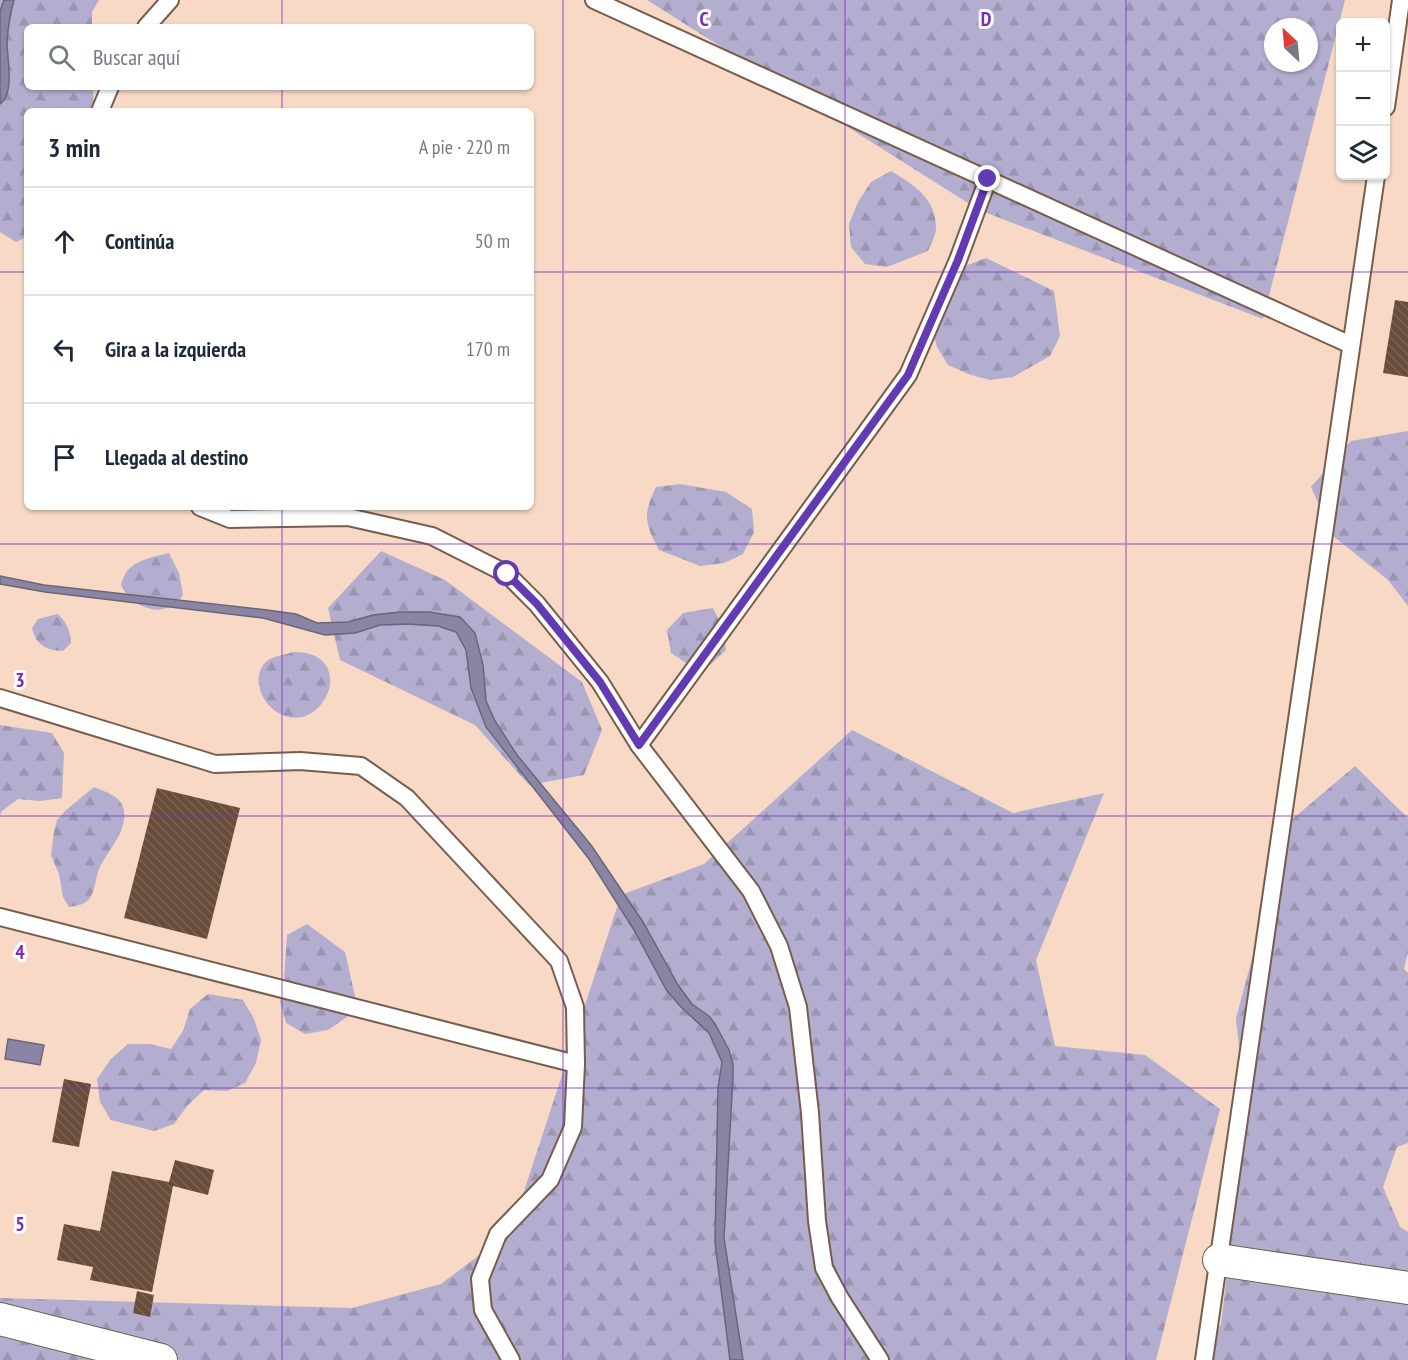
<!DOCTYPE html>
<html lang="es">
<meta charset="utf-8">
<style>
body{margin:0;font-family:"PT Sans Narrow",sans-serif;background:#f6f6f7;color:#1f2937}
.controls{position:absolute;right:18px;top:18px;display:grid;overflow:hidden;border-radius:9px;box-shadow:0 2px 4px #0004}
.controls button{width:54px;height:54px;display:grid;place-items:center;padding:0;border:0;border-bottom:2px solid #e0e1e3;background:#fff;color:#1f2937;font:30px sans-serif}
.compass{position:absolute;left:1264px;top:18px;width:54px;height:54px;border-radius:50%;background:#fff;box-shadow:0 2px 4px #0004;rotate:334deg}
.stop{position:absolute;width:18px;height:18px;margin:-14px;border:4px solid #623bb3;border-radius:50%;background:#fff}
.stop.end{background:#623bb3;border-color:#fff;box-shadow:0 2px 6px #0008}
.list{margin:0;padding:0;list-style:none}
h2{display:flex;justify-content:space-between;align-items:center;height:78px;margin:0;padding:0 24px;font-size:26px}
h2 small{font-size:20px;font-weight:400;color:#747a83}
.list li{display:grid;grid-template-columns:39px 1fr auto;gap:18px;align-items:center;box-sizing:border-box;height:108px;padding:0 24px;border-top:2px solid #e0e1e3}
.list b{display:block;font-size:22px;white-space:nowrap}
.list em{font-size:20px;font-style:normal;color:#747a83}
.icon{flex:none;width:33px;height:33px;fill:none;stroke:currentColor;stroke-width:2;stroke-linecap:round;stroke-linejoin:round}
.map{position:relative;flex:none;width:1408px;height:1360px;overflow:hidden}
.search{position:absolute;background:#fff;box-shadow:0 2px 4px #0004;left:24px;top:24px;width:510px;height:66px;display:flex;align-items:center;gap:15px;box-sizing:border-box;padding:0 21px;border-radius:9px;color:#747a83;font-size:22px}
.panel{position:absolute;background:#fff;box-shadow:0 2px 4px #0004;left:24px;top:108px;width:510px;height:402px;border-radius:9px}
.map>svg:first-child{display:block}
.forest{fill:url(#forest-firs);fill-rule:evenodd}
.water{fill:#8a85a4;stroke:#6c6579;stroke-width:1.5}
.building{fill:url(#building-back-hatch)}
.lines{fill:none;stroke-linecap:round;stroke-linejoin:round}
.lane-casing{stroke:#775d4c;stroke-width:20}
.street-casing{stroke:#775d4c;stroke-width:34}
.lane{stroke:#fff;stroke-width:16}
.street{stroke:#fff;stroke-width:32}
.route{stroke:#623bb3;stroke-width:8}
.grid{fill:none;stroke:#7b2cbf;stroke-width:1.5;stroke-opacity:0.55}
.grid-label{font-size:20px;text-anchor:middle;font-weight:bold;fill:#7b2cbf;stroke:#fff;stroke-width:6;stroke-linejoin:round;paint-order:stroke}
</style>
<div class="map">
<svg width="1408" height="1360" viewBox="0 0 1408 1360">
<defs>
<pattern id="forest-firs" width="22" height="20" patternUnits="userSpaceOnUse" patternTransform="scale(1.5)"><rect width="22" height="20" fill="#b3aecf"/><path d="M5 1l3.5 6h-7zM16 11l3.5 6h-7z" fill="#9a95b1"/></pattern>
<pattern id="building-back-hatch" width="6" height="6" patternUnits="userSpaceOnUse" patternTransform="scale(1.5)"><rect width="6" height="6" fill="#684c3a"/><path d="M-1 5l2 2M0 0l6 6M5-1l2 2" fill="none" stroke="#796253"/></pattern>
</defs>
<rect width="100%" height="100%" fill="#f7d9c5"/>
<g class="forest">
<polygon points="0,0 99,0 92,12 92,27 27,27 27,87 93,87 94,111 27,111 27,237 16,242 0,232"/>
<path d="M647 0H1345L1263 319 979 210ZM1273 27H1309V63H1273Z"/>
<path d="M891 171C914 185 936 198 936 228 936 235 931 244 928 251L887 267 865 264 851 247 849 224 858 202 871 182Z"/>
<polygon points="986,258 1054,291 1060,336 1050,356 1013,377 990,380 968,374 948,365 937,347 931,325 946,280 965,266"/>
<polygon points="1408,431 1408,606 1388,580 1333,536 1311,487 1351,441"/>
<path d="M680 484 726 492 752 509 754 532 743 554 724 563 700 566 659 550C644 522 643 515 656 487Z"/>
<polygon points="381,551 445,580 582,682 602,730 584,775 529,785 475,725 340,660 328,608"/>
<path d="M169 553 179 573 183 595C165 621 134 609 121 585 127 560 147 559 169 553Z"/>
<polygon points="713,608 723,628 726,650 710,665 689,665 671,653 667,630 683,613"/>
<path d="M58 614C67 623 70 630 71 643L63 651C45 650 36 645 32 628L38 619Z"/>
<path d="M293 652C363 651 321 745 274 710 259 699 252 674 267 661 273 656 285 655 293 652Z"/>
<polygon points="0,725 52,733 64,753 62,798 40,801 18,799 2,811 0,815"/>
<polygon points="852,730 1013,813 1104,793 1036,960 1055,1046 1145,1055 1220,1109 1156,1360 0,1360 0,1298 352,1308 441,1284 511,1231 621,895 704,864"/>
<polygon points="1355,766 1408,818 1408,952 1404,969 1408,973 1408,1143 1397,1147 1383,1187 1400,1227 1408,1232 1408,1360 1199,1360 1221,1324 1242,1151 1245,1107 1236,1018 1289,822"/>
<path d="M94 787C105 792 119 795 123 807 130 828 108 850 100 867 95 877 96 889 90 898 85 905 76 906 69 907L63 897 59 874 51 855 54 831 57 820 65 811Z"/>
<polygon points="307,924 345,952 355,996 347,1017 328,1030 305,1034 286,1023 280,1002 284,980 287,935"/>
<polygon points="208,994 243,1000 254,1019 261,1040 256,1063 245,1083 227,1091 204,1090 188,1105 174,1124 154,1131 111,1120 100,1102 97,1079 111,1059 128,1044 150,1044 171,1049 183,1031 190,1009"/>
</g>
<g class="water">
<path d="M4 0H14C10 14 8 27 7 42 7 57 15 95 0 104V11Z"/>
<polygon points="0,576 44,585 267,610 296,614 317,623 348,622 373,615 400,612 429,612 460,617 475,633 483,665 486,701 495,721 517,755 591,845 643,922 678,985 692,1004 710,1017 715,1024 729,1050 733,1064 733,1076 724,1238 743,1360 730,1360 715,1242 718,1088 722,1062 709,1033 681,1007 667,991 634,930 589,859 486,727 471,688 466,650 456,632 438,626 408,624 380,625 355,633 325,635 263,618 45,592 0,584"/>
<polygon points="8,1039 44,1045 40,1065 5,1059"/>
</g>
<g class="building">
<polygon points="1395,300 1408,302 1408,377 1383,373"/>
<polygon points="157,788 240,808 207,939 124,918"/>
<polygon points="64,1079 91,1084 79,1147 52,1142"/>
<polygon points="175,1160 214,1170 208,1195 173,1186 152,1292 90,1280 93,1267 57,1260 64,1224 100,1231 112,1171 169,1182"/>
<polygon points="137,1291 154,1295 150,1317 133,1313"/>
</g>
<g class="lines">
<g class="lane-casing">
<g id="lane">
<polyline points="594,0 1351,345"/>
<polyline points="146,27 170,0"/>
<polyline points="1386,107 1401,0"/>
<polyline points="100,111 110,87"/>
<polyline points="200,507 230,519 348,517 432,536 507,574 537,604 600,682 639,745 751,891 779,946 798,1007 810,1113 817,1221 824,1268 840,1298 880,1360"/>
<polyline points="0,698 215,764 300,761 361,766 407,798 559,961 575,1007 576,1064 573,1127 550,1180 498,1234 480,1279 483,1310 511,1360"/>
<polyline points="639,745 908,375 958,260 988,179"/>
<polyline points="0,917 576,1064"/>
<polyline points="1204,1360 1376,176"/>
</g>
</g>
<g class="street-casing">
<g id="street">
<polyline points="1219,1260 1408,1288"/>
<polyline points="0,1319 161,1360"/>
</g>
</g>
<use href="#lane" class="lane"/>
<use href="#street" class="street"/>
</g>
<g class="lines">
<polyline class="route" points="507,574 537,604 600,682 639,745 908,375 958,260 988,179"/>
</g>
<path class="grid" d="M282 0V27M563 0V1360M845 0V1360M1126 0V1360M282 87V111M0 272H27M531 272H1408M282 507V1360M0 544H1408M0 816H1408M0 1088H1408"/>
<g class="grid-label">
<text x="704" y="26">C</text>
<text x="986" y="26">D</text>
<text x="20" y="687">3</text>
<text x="20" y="959">4</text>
<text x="20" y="1231">5</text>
</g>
</svg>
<div class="controls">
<button>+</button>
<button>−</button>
<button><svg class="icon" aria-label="layers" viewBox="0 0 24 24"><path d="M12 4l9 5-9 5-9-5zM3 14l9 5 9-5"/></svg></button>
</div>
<svg class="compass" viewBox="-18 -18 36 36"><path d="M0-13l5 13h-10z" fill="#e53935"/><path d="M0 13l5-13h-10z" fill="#747a83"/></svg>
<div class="stop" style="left:507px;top:574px"></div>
<div class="stop end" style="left:988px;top:179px"></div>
<div class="search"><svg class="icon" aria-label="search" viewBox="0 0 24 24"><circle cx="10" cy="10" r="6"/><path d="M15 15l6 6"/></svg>Buscar aquí</div>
<section class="panel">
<h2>3 min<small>A pie · 220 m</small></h2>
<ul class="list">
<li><svg class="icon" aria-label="ahead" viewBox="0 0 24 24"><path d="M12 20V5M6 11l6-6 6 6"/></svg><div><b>Continúa</b></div><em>50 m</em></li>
<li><svg class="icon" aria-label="left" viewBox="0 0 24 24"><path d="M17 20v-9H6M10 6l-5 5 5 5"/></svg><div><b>Gira a la izquierda</b></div><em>170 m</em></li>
<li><svg class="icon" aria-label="arrive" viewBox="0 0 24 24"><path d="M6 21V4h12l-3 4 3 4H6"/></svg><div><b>Llegada al destino</b></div></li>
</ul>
</section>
</div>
